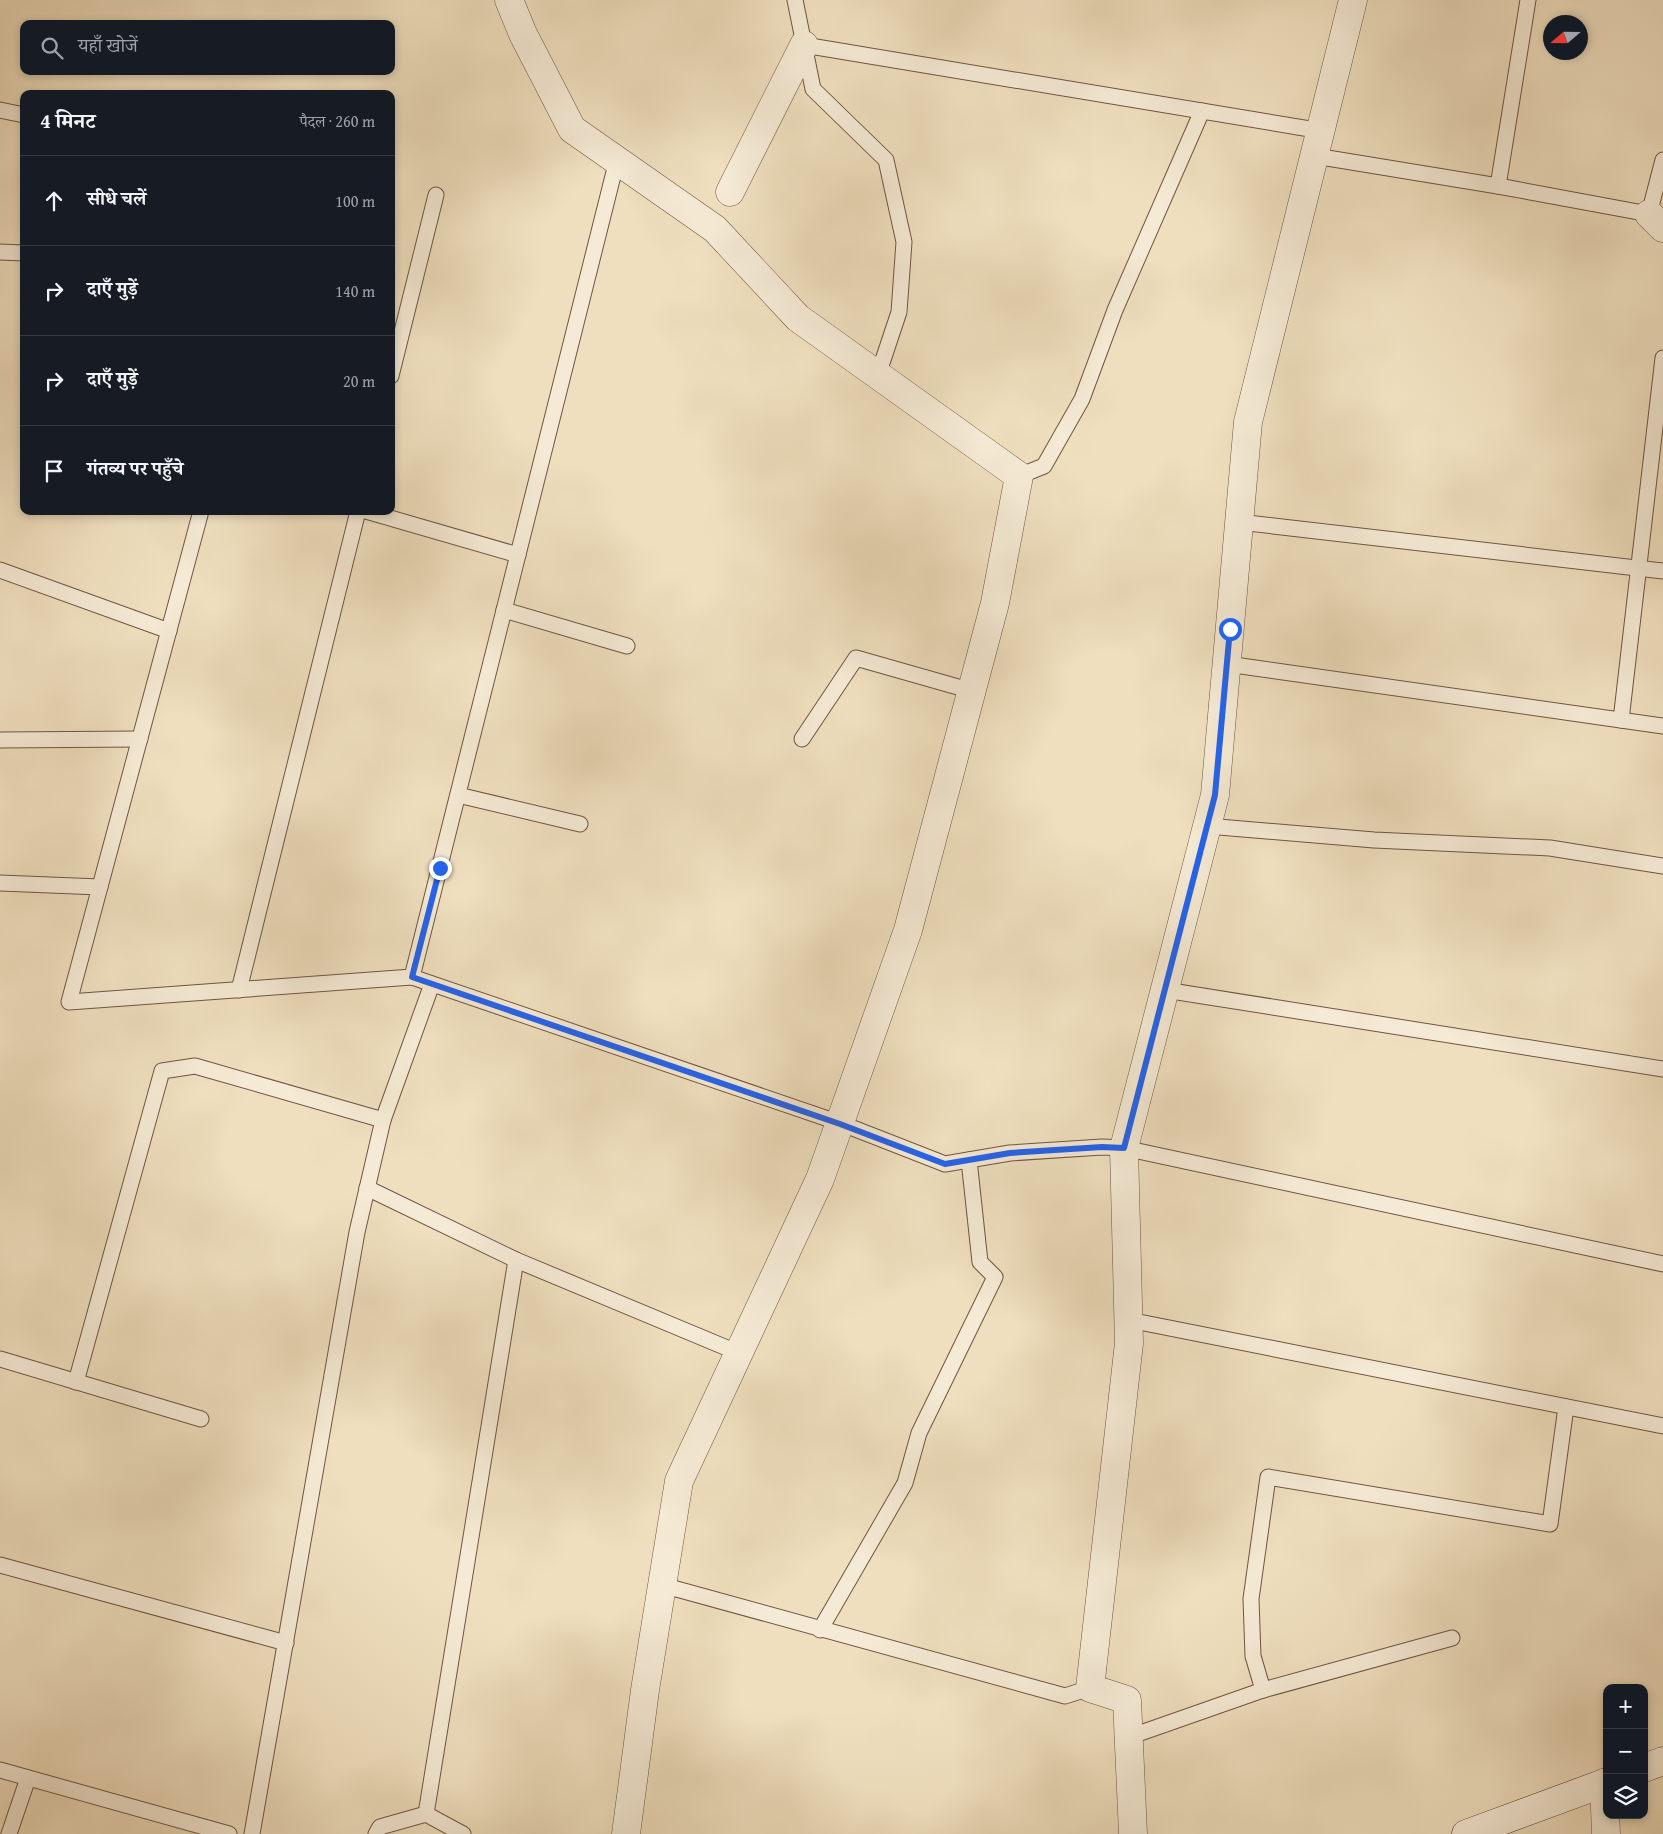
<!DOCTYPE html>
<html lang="hi">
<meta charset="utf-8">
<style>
body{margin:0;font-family:"Gentium Book Plus","Noto Serif Devanagari",serif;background:#20242c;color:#f1f3f6}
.controls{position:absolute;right:15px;bottom:15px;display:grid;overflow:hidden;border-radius:10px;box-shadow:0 2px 8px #0003}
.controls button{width:45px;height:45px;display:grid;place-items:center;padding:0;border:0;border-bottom:1px solid #363941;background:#171b24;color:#f1f3f6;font:25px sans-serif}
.compass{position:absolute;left:1543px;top:15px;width:45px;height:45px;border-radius:50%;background:#171b24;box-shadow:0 2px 8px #0003;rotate:250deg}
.stop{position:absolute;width:15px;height:15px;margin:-11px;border:4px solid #2563eb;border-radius:50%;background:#fff}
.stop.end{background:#2563eb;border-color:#fff;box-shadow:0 1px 5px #0008}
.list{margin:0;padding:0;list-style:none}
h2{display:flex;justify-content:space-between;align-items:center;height:65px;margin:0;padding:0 20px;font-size:21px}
h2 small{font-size:16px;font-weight:400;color:#9ea1a6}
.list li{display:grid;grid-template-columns:32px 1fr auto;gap:15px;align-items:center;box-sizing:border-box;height:90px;padding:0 20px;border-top:1px solid #363941}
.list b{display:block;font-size:19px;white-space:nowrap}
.list em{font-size:16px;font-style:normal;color:#9ea1a6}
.icon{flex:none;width:28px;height:28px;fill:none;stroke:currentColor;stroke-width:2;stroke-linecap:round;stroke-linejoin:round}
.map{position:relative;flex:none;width:1663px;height:1834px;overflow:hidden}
.search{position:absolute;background:#171b24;box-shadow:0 2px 8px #0003;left:20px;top:20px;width:375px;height:55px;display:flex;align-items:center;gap:12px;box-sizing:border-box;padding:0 18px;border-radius:10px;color:#9ea1a6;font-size:19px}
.panel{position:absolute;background:#171b24;box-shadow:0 2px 8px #0003;left:20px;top:90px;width:375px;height:425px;border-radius:10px}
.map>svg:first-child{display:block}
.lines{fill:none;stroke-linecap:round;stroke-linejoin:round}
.lane-casing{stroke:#705542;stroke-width:17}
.street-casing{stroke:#705542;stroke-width:29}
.secondary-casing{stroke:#452719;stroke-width:29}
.lane{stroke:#f5ead5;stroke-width:15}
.street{stroke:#f5ead5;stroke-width:28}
.secondary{stroke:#f5ead5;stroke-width:28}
.route{stroke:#2563eb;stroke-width:6}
</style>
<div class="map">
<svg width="1663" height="1834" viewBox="0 0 1663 1834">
<rect width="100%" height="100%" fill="#efdfbe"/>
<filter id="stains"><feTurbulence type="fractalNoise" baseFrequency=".004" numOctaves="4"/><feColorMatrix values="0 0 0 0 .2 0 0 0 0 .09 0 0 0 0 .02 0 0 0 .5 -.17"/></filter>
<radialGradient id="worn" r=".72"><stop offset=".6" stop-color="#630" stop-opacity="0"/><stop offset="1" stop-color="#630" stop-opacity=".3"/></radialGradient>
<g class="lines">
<g class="lane-casing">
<g id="lane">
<polyline points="795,0 813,89 886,160 904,242 899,312 878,375"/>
<polyline points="804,45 1322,131"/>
<polyline points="0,110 24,115"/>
<polyline points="1315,156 1498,186 1649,214 1663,160"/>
<polyline points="1498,186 1528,0"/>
<polyline points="0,252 24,253"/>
<polyline points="391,376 436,195"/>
<polyline points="1019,476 1044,466 1082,399 1115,310 1202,111"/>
<polyline points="201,511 69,1002 412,977 840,1123 945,1164 1010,1153 1102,1147 1124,1148 1663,1264"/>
<polyline points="366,511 518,555"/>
<polyline points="1239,522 1663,571"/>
<polyline points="0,570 169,631"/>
<polyline points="504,610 627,646"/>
<polyline points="1227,664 1663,726"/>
<polyline points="1621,720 1663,358"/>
<polyline points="802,739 856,658 972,691"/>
<polyline points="0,740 140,739"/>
<polyline points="458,795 580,824"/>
<polyline points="1207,826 1374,840 1550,848 1663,866"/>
<polyline points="0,883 100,887"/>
<polyline points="412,977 617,160"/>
<polyline points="239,990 358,511"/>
<polyline points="1165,990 1663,1069"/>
<polyline points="367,1188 516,1260 739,1353"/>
<polyline points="1129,1320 1663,1426"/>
<polyline points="0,1359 201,1419"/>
<polyline points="76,1382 162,1071 195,1066 383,1120"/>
<polyline points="0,1565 286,1643"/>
<polyline points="662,1585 1065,1696 1090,1688"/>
<polyline points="820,1630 905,1483 919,1433 995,1277 980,1262 969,1160"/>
<polyline points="1263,1690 1253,1656 1251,1599 1268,1477 1550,1524 1566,1407"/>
<polyline points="1129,1737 1263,1690 1452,1638"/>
<polyline points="0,1770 229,1834"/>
<polyline points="426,1814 516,1260"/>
<polyline points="9,1834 28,1778"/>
<polyline points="252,1834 357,1232 383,1120 432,984"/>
<polyline points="376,1834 380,1827 426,1814 463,1834"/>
</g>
</g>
<g class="street-casing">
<g id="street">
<polyline points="509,0 523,34 572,129 715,229 798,318 1019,476 995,603 908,930 820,1179 679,1481 645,1690 626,1834"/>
<polyline points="730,192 804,45"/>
<polyline points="1649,214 1663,228"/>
<polyline points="1604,1783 1606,1834"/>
<polyline points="1133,1834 1127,1700 1090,1688 1129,1343 1124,1148 1215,795 1248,422 1353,0"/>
</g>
</g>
<g class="secondary-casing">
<g id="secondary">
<polyline points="1644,1768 1663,1761"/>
<polyline points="1466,1834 1607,1782"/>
</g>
</g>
<use href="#lane" class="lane"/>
<use href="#street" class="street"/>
<use href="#secondary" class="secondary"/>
</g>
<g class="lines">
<polyline class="route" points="440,868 412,977 840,1124 945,1164 1010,1153 1102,1147 1124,1148 1215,795 1230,629"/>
</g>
<rect width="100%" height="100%" filter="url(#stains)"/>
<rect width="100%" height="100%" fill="url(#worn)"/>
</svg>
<div class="controls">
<button>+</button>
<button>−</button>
<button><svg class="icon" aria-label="layers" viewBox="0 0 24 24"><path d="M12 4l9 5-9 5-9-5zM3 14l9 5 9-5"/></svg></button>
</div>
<svg class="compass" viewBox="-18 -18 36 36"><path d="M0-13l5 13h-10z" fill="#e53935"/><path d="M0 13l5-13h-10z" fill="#9ea1a6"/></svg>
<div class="stop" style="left:1230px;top:629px"></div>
<div class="stop end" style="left:440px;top:868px"></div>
<div class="search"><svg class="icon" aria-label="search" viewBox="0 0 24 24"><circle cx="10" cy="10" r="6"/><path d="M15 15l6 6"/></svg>यहाँ खोजें</div>
<section class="panel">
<h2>4 मिनट<small>पैदल · 260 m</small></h2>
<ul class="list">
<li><svg class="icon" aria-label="ahead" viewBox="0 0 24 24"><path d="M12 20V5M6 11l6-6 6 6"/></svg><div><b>सीधे चलें</b></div><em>100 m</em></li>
<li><svg class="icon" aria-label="right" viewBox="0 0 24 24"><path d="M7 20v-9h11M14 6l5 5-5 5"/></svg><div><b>दाएँ मुड़ें</b></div><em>140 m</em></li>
<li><svg class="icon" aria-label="right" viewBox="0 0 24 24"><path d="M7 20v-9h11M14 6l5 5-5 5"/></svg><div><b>दाएँ मुड़ें</b></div><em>20 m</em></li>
<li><svg class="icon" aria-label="arrive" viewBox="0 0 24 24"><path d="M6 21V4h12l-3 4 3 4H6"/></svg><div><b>गंतव्य पर पहुँचे</b></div></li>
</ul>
</section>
</div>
